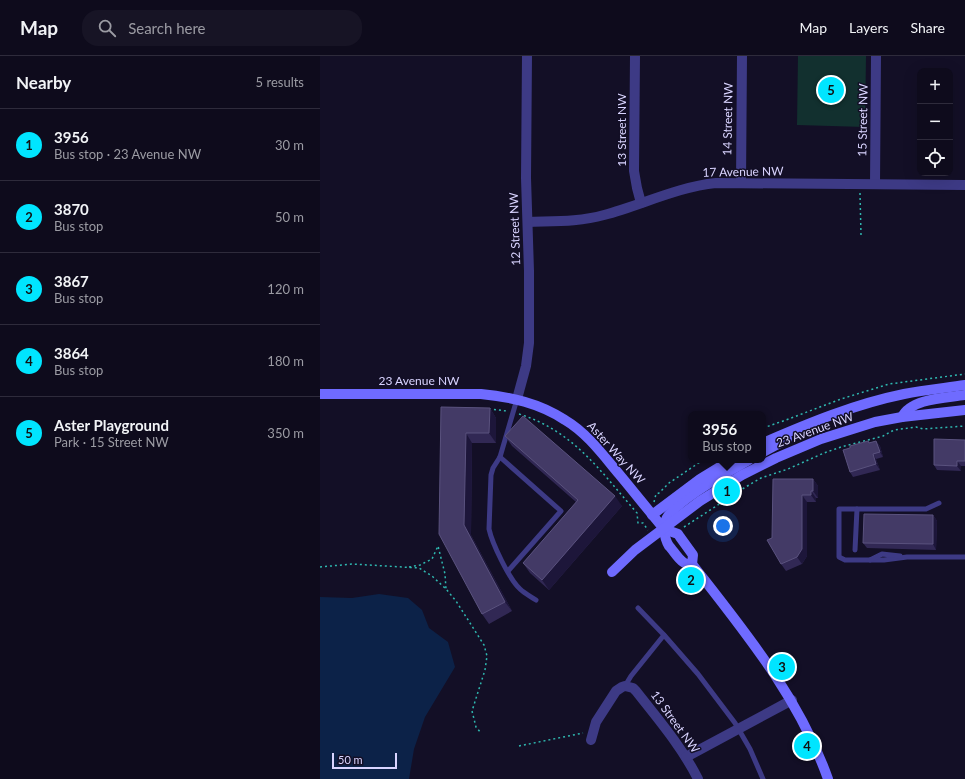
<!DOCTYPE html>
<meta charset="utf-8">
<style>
body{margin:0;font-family:Lato,sans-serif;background:#171425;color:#f1f3f6}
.controls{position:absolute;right:12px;top:12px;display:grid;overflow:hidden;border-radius:8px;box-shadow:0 4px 16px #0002}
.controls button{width:36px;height:36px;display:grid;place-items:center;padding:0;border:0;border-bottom:1px solid #2e2b3b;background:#0e0b1c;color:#f1f3f6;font:20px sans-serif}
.scale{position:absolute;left:12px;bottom:10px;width:65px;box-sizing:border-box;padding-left:4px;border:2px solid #d9d4ff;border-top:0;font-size:11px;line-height:14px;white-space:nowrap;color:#d9d4ff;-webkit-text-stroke:3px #130f26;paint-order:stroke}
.you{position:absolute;left:403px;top:470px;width:14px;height:14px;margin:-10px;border:3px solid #fff;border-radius:50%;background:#1a73e8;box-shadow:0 0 0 6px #1a73e833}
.badge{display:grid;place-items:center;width:26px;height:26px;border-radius:50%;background:#00e5ff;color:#111;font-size:13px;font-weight:700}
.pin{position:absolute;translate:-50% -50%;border:2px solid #fff;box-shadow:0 1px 4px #0006}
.popup{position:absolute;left:368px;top:355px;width:78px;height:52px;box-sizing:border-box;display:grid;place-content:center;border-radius:8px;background:#0e0b1c;filter:drop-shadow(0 1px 3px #0005);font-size:13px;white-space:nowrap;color:#9b9ba3}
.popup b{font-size:15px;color:#f1f3f6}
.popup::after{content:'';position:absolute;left:50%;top:100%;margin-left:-8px;border:8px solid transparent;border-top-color:#0e0b1c}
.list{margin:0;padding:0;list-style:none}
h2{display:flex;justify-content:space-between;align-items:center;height:52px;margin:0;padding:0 16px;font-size:17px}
h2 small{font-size:13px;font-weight:400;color:#9b9ba3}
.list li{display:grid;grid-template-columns:26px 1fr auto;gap:12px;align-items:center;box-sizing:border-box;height:72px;padding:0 16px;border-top:1px solid #2e2b3b}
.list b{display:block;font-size:15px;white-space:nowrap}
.list p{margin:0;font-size:13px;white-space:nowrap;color:#9b9ba3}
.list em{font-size:13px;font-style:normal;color:#9b9ba3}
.icon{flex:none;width:22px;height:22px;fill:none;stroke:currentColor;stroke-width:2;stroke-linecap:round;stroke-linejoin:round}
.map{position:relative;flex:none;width:645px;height:723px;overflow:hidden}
header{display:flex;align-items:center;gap:24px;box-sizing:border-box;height:56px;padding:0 20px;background:#0e0b1c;border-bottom:1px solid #2e2b3b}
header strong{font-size:19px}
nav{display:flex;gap:22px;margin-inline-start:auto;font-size:14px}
.search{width:280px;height:36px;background:#171425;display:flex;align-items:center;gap:10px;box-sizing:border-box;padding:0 14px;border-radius:16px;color:#9b9ba3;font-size:15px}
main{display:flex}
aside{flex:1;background:#0e0b1c}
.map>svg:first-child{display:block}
.green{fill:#12302f}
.water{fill:#0c2248}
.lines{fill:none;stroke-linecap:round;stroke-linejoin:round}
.path{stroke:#2fb8b0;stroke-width:1.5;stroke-dasharray:2 3;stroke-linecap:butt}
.lane{stroke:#3d3a85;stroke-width:5}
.street{stroke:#3d3a85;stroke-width:10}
.secondary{stroke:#6f6bff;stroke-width:10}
.wall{fill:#312854}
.shaded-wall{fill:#1d163a}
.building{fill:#433a66;stroke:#5a527e}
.labels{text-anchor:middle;stroke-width:3;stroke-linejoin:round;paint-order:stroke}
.street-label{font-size:12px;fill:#d9d4ff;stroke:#130f26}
</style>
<header>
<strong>Map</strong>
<div class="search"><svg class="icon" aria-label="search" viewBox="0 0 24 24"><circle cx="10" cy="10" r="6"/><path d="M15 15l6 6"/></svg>Search here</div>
<nav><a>Map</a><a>Layers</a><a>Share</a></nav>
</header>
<main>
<aside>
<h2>Nearby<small>5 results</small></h2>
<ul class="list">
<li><span class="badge">1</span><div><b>3956</b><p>Bus stop · 23 Avenue NW</p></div><em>30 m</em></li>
<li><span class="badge">2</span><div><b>3870</b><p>Bus stop</p></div><em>50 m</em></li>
<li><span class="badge">3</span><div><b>3867</b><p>Bus stop</p></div><em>120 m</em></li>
<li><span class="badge">4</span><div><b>3864</b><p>Bus stop</p></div><em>180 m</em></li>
<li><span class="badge">5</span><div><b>Aster Playground</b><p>Park · 15 Street NW</p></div><em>350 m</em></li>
</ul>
</aside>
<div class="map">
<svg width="645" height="723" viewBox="0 0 645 723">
<rect width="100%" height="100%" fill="#130f26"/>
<polygon class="green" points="478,0 546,0 545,71 477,69"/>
<polygon class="water" points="59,538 88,542 102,554 109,572 128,586 135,611 105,661 94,693 89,723 0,723 0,541 32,542"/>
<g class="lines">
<g class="path">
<polyline points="540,137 541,179"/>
<polyline points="169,353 187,355"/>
<path d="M199 358C254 375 281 416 317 457L318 467H323L328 474"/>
<polyline points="443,372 466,364 521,343 569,328 645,318"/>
<polyline points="334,446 336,438 339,437 349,427 383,404"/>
<polyline points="364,471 424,432 441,422 468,413 504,397 521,391 563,380 574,374 596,371 603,373 645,370"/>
<polyline points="0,511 32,508 99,512 112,520 126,533 136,545 164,589 167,600 165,614 152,655 156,671 161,677"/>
<polyline points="89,511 100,509 112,503 118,490 125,518 126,533"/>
<polyline points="199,690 263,677"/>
</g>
<g class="lane">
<path d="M197 343 180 401 173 412 171 419 169 473C172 487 189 523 200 533 204 537 210 540 216 544"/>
<polyline points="180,401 241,455 188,515"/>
<polyline points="619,447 606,453 519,453 519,501 525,504 564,504 587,501 645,501"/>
<polyline points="535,494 537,453"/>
<polyline points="550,504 562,498 580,500"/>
<polyline points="318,552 344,579 378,618 415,667 430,693 443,723"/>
<polyline points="305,630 311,620 344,579"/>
</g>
<g class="street">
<polyline points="315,0 314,115 317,132 321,147"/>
<polyline points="421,127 422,0"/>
<polyline points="555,128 556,0"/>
<path d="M208 166C233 165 259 166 284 159 322 149 357 131 396 127L645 129"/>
<polyline points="197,343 206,310 209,287 209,215 206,122 207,0"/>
<path d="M271 684 276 666 296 635 302 631 305 630 313 632 316 635C338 663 362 691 378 723"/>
<polyline points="366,701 472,644"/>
</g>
<g class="secondary">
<path d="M0 338H161C191 341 219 347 245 364 267 377 283 399 299 418 314 436 329 455 344 473"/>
<path d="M582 361C591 342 626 342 645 339"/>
<path d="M443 387C489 367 535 348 584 338 604 334 625 332 645 329"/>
<polyline points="443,396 467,383"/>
<path d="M429 404C408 416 362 441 348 460 342 468 344 482 349 490 353 494 358 503 363 506 365 508 370 508 372 508 425 576 479 641 508 723"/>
<polyline points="332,459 380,423 411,404"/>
<polyline points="344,473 358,478 360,481 373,499 372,508"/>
<polyline points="292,516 315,494 380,445 422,419 456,402 501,383 555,366 582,361 645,354"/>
</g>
</g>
<g class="wall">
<polygon points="121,351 170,352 176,362 176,387 152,387 151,479 192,555 169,568 162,558"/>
<polygon points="185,380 302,450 229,534 210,517 203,507 256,446 192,390"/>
<polygon points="645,384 645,410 641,410 641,415 617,414 614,409"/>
<polygon points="548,385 550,387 556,385 560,390 563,401 556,403 560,414 533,421 530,416"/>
<polygon points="493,423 498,430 498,442 496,442 496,446 487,446 487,500 482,508 466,515 461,508 452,482"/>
<polygon points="613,459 617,465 616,494 547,492 543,487"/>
</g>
<g class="shaded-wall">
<polygon points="170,352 176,362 176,387 169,377"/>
<polygon points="146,377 152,387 151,479 192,555 185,546 144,469"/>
<polygon points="556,385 560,390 563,401 560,396"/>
<polygon points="553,398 556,403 560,414 556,408"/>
<polygon points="637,405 641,410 641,415 637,410"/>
<polygon points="493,423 498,430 498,442 493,435"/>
<polygon points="491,435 496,442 496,446 491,439"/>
<polygon points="482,439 487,446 487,500 482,508 477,501"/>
<polygon points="295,440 302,450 229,534 222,524"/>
<polygon points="613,459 617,465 616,494 613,488"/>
</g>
<g class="building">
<polygon points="121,351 170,352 169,377 146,377 144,469 185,546 162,558 119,478"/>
<polygon points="203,360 295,440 222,524 203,507 258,444 185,380"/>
<polygon points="614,383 645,384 645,405 637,405 637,410 614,409"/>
<polygon points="548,385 549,387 556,385 560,396 553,398 556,408 530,416 523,394 530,392 530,390"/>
<polygon points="453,423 493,423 493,435 491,435 491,439 482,439 482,493 477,501 461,508 447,484 452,482"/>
<polygon points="544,458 613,459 613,488 543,487"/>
</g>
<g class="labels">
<g class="street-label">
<text transform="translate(408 63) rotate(-89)" y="4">14 Street NW</text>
<text transform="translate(543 64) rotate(-89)" y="4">15 Street NW</text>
<text transform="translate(302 74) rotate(-90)" y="4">13 Street NW</text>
<text transform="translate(423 116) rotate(-1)" y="4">17 Avenue NW</text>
<text transform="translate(195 173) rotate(-92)" y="4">12 Street NW</text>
<text x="99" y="329">23 Avenue NW</text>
<text transform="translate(495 374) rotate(-20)" y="4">23 Avenue NW</text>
<text transform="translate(296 397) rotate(48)" y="4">Aster Way NW</text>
<text transform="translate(355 666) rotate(54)" y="4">13 Street NW</text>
</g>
</g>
</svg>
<div class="controls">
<button>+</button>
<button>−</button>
<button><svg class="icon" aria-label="locate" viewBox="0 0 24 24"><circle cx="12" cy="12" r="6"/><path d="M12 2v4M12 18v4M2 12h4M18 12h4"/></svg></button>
</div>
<div class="scale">50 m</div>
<div class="you"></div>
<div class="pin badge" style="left:407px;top:435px">1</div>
<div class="popup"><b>3956</b>Bus stop</div>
<div class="pin badge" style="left:371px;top:524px">2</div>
<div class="pin badge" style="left:462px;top:611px">3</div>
<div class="pin badge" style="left:487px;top:690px">4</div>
<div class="pin badge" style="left:511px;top:34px">5</div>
</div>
</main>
